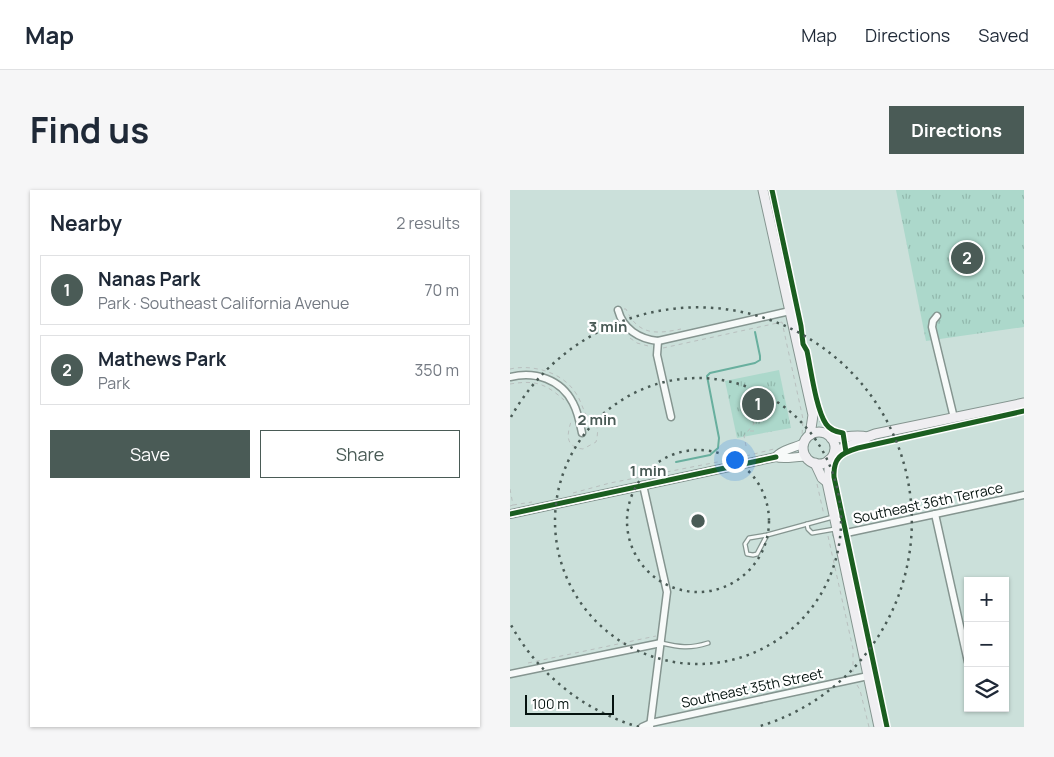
<!DOCTYPE html>
<meta charset="utf-8">
<style>
body{margin:0;font-family:Manrope,sans-serif;background:#f6f6f7;color:#1f2937}
.controls{position:absolute;right:15px;bottom:15px;display:grid;overflow:hidden;border-radius:0px;box-shadow:0 1px 4px #0004}
.controls button{width:45px;height:45px;display:grid;place-items:center;padding:0;border:0;border-bottom:1px solid #e0e1e3;background:#fff;color:#1f2937;font:25px sans-serif}
.scale{position:absolute;left:15px;bottom:12px;width:89px;box-sizing:border-box;padding-left:5px;border:2px solid #05130f;border-top:0;font-size:14px;line-height:18px;white-space:nowrap;color:#05130f;-webkit-text-stroke:4px #fff;paint-order:stroke}
.you{position:absolute;left:224px;top:269px;width:18px;height:18px;margin:-12px;border:4px solid #fff;border-radius:50%;background:#1a73e8;box-shadow:0 0 0 8px #1a73e833}
.badge{display:grid;place-items:center;width:32px;height:32px;border-radius:50%;background:#4a5b56;color:#fff;font-size:16px;font-weight:700}
.pin{position:absolute;translate:-50% -50%;border:2px solid #fff;box-shadow:0 1px 5px #0006}
.list{margin:0;padding:0;list-style:none}
h2{display:flex;justify-content:space-between;align-items:center;height:65px;margin:0;padding:0 20px;font-size:21px}
h2 small{font-size:16px;font-weight:400;color:#747a83}
.list li{display:grid;grid-template-columns:32px 1fr auto;gap:15px;align-items:center;box-sizing:border-box;height:70px;margin:0 10px 10px;padding:0 10px;border:1px solid #e0e1e3;border-radius:0px}
.list b{display:block;font-size:19px;white-space:nowrap}
.list p{margin:0;font-size:16px;white-space:nowrap;color:#747a83}
.list em{font-size:16px;font-style:normal;color:#747a83}
.actions{display:flex;gap:10px;padding:15px 20px}
.actions a{flex:1;padding:11px 0;border:1px solid #4a5b56;border-radius:0px;text-align:center;font-size:18px;color:#4a5b56}
.actions .main{background:#4a5b56;color:#fff}
.icon{flex:none;width:28px;height:28px;fill:none;stroke:currentColor;stroke-width:2;stroke-linecap:round;stroke-linejoin:round}
.map{position:relative;flex:none;width:514px;height:537px;overflow:hidden;border-radius:0px}
header{display:flex;align-items:center;gap:30px;box-sizing:border-box;height:70px;padding:0 25px;background:#fff;border-bottom:1px solid #e0e1e3}
header strong{font-size:24px}
nav{display:flex;gap:28px;margin-inline-start:auto;font-size:18px}
.intro{display:flex;align-items:center;justify-content:space-between;box-sizing:border-box;height:120px;padding:0 30px}
h1{margin:0;font-size:35px}
.button{padding:12px 22px;border-radius:0px;background:#4a5b56;color:#fff;font-size:18px;font-weight:700}
main{display:flex;gap:30px;padding:0 30px}
aside{flex:1;background:#fff;border-radius:0px;box-shadow:0 1px 4px #0004}
.map>svg:first-child{display:block}
.grass{fill:url(#grass-tufts)}
.lines{fill:none;stroke-linecap:round;stroke-linejoin:round}
.stream{stroke:#68af9e;stroke-width:2}
.service-casing{stroke:#859590;stroke-width:5.5}
.minor-casing{stroke:#859590;stroke-width:9}
.tertiary-casing{stroke:#859590;stroke-width:10}
.secondary-casing{stroke:#859590;stroke-width:11}
.path{stroke:#b9c0bf;stroke-width:1;stroke-dasharray:4 4;stroke-linecap:butt}
.service{stroke:#f7faf9;stroke-width:3}
.minor{stroke:#f7faf9;stroke-width:6}
.tertiary{stroke:#f7faf9;stroke-width:8}
.secondary{stroke:#efeef1;stroke-width:9}
.cycleway-casing{stroke:#fff;stroke-width:8}
.cycleway{stroke:#1b5e20;stroke-width:5}
.ring{fill:none;stroke:#4a5b56;stroke-width:2.5;stroke-dasharray:2.5 5}
.labels{text-anchor:middle;stroke-width:4.5;stroke-linejoin:round;paint-order:stroke}
.street-label{font-size:14px;fill:#05130f;stroke:#fff}
.centre{fill:#4a5b56;stroke:#fff;stroke-width:2.5}
.ring-label{font-size:15px;text-anchor:middle;font-weight:bold;fill:#4a5b56;stroke:#fff;stroke-width:4.5;stroke-linejoin:round;paint-order:stroke}
</style>
<header>
<strong>Map</strong>
<nav><a>Map</a><a>Directions</a><a>Saved</a></nav>
</header>
<div class="intro"><h1>Find us</h1><a class="button">Directions</a></div>
<main>
<aside>
<h2>Nearby<small>2 results</small></h2>
<ul class="list">
<li><span class="badge">1</span><div><b>Nanas Park</b><p>Park · Southeast California Avenue</p></div><em>70 m</em></li>
<li><span class="badge">2</span><div><b>Mathews Park</b><p>Park</p></div><em>350 m</em></li>
</ul>
<div class="actions"><a class="main">Save</a><a>Share</a></div>
</aside>
<div class="map">
<svg width="514" height="537" viewBox="0 0 514 537">
<defs>
<pattern id="grass-tufts" width="24" height="20" patternUnits="userSpaceOnUse" patternTransform="scale(1.25)"><rect width="24" height="20" fill="#acd8cb"/><path d="M3 7l-1-3M5 7V3M7 7l1-3M15 17l-1-3M17 17v-4M19 17l1-3" fill="none" stroke="#92b8ad"/></pattern>
</defs>
<rect width="100%" height="100%" fill="#cbe0da"/>
<g class="grass">
<polygon points="386,0 514,0 514,137 416,151"/>
<polygon points="269,180 281,238 227,248 215,191"/>
</g>
<g class="lines">
<polyline class="stream" points="166,272 200,265 208,258 209,248 197,186 200,183 245,173 250,170 250,166 245,142"/>
<g class="service-casing">
<g id="service">
<polyline points="297,334 298,339 302,343 325,339"/>
<polyline points="257,345 247,364 243,365 237,364 235,354 239,348 257,345 323,327"/>
<path d="M151 453C169 457 179 459 198 453"/>
</g>
</g>
<g class="minor-casing">
<g id="minor">
<path d="M108 120C113 139 129 149 148 151L280 121"/>
<polyline points="427,126 423,131 422,137 444,228"/>
<polyline points="148,151 147,165 161,227"/>
<path d="M0 187C25 181 51 189 63 213 68 222 70 233 72 243"/>
<polyline points="133,295 157,402 140,537"/>
<polyline points="425,324 458,472"/>
<polyline points="327,345 514,305"/>
<polyline points="0,484 151,453"/>
<polyline points="132,537 141,533 358,486"/>
</g>
</g>
<g class="tertiary-casing">
<g id="tertiary">
<path d="M266 267C270 260 287 257 294 253"/>
<path d="M0 324 266 267C274 270 287 266 296 267"/>
</g>
</g>
<g class="secondary-casing">
<g id="secondary">
<polyline points="253,0 303,225 300,245"/>
<circle cx="309" cy="258" r="16"/>
<path d="M321 248C333 248 346 244 357 247"/>
<polyline points="325,261 353,251 357,247 365,244 514,213"/>
<polyline points="319,270 319,287 317,292 369,537"/>
<polyline points="305,273 312,288 317,292"/>
</g>
</g>
<g class="path">
<path d="M114 119H116C128 146 147 144 171 139"/>
<polyline points="120,148 127,153 142,157"/>
<polyline points="153,158 272,132 293,229 292,246"/>
<path d="M0 179C22 174 52 182 65 202 71 210 72 218 77 226 79 229 80 229 83 231 89 237 88 244 86 252L73 259C54 257 57 243 62 229"/>
<path d="M0 194C25 190 35 193 54 210"/>
<polyline points="309,232 313,230"/>
<polyline points="240,241 244,241"/>
<polyline points="236,256 234,246 246,231 247,223"/>
<polyline points="236,266 264,259"/>
<polyline points="307,294 314,325"/>
<polyline points="0,299 3,315 0,316"/>
<polyline points="63,303 100,293 228,268"/>
<polyline points="3,315 22,312"/>
<polyline points="318,346 343,459 343,482"/>
<polyline points="18,473 146,446"/>
<polyline points="347,495 350,500 359,537"/>
</g>
<use href="#service" class="service"/>
<use href="#minor" class="minor"/>
<use href="#tertiary" class="tertiary"/>
<use href="#secondary" class="secondary"/>
<g class="cycleway-casing">
<g id="cycleway">
<path d="M262 0 291 136 293 154 297 161C301 180 306 219 316 234 320 240 326 242 333 243L336 262"/>
<polyline points="0,324 266,267"/>
<path d="M377 537 324 287C323 268 331 263 348 258L514 221"/>
</g>
</g>
<use href="#cycleway" class="cycleway"/>
</g>
<g class="ring">
<circle cx="188" cy="331" r="71"/>
<circle cx="188" cy="331" r="143"/>
<path d="M129 537A214 214 0 0 1 1 435M1 227A214 214 0 1 1 247 537"/>
</g>
<g class="labels">
<g class="street-label">
<text transform="translate(418 313) rotate(-12)" y="5">Southeast 36th Terrace</text>
<text transform="translate(242 498) rotate(-12)" y="5">Southeast 35th Street</text>
</g>
</g>
<circle cx="188" cy="331" r="8" class="centre"/>
<g class="ring-label">
<text x="98" y="142">3 min</text>
<text x="87" y="235">2 min</text>
<text x="138" y="286">1 min</text>
</g>
</svg>
<div class="controls">
<button>+</button>
<button>−</button>
<button><svg class="icon" aria-label="layers" viewBox="0 0 24 24"><path d="M12 4l9 5-9 5-9-5zM3 14l9 5 9-5"/></svg></button>
</div>
<div class="scale">100 m</div>
<div class="you"></div>
<div class="pin badge" style="left:248px;top:214px">1</div>
<div class="pin badge" style="left:457px;top:68px">2</div>
</div>
</main>
